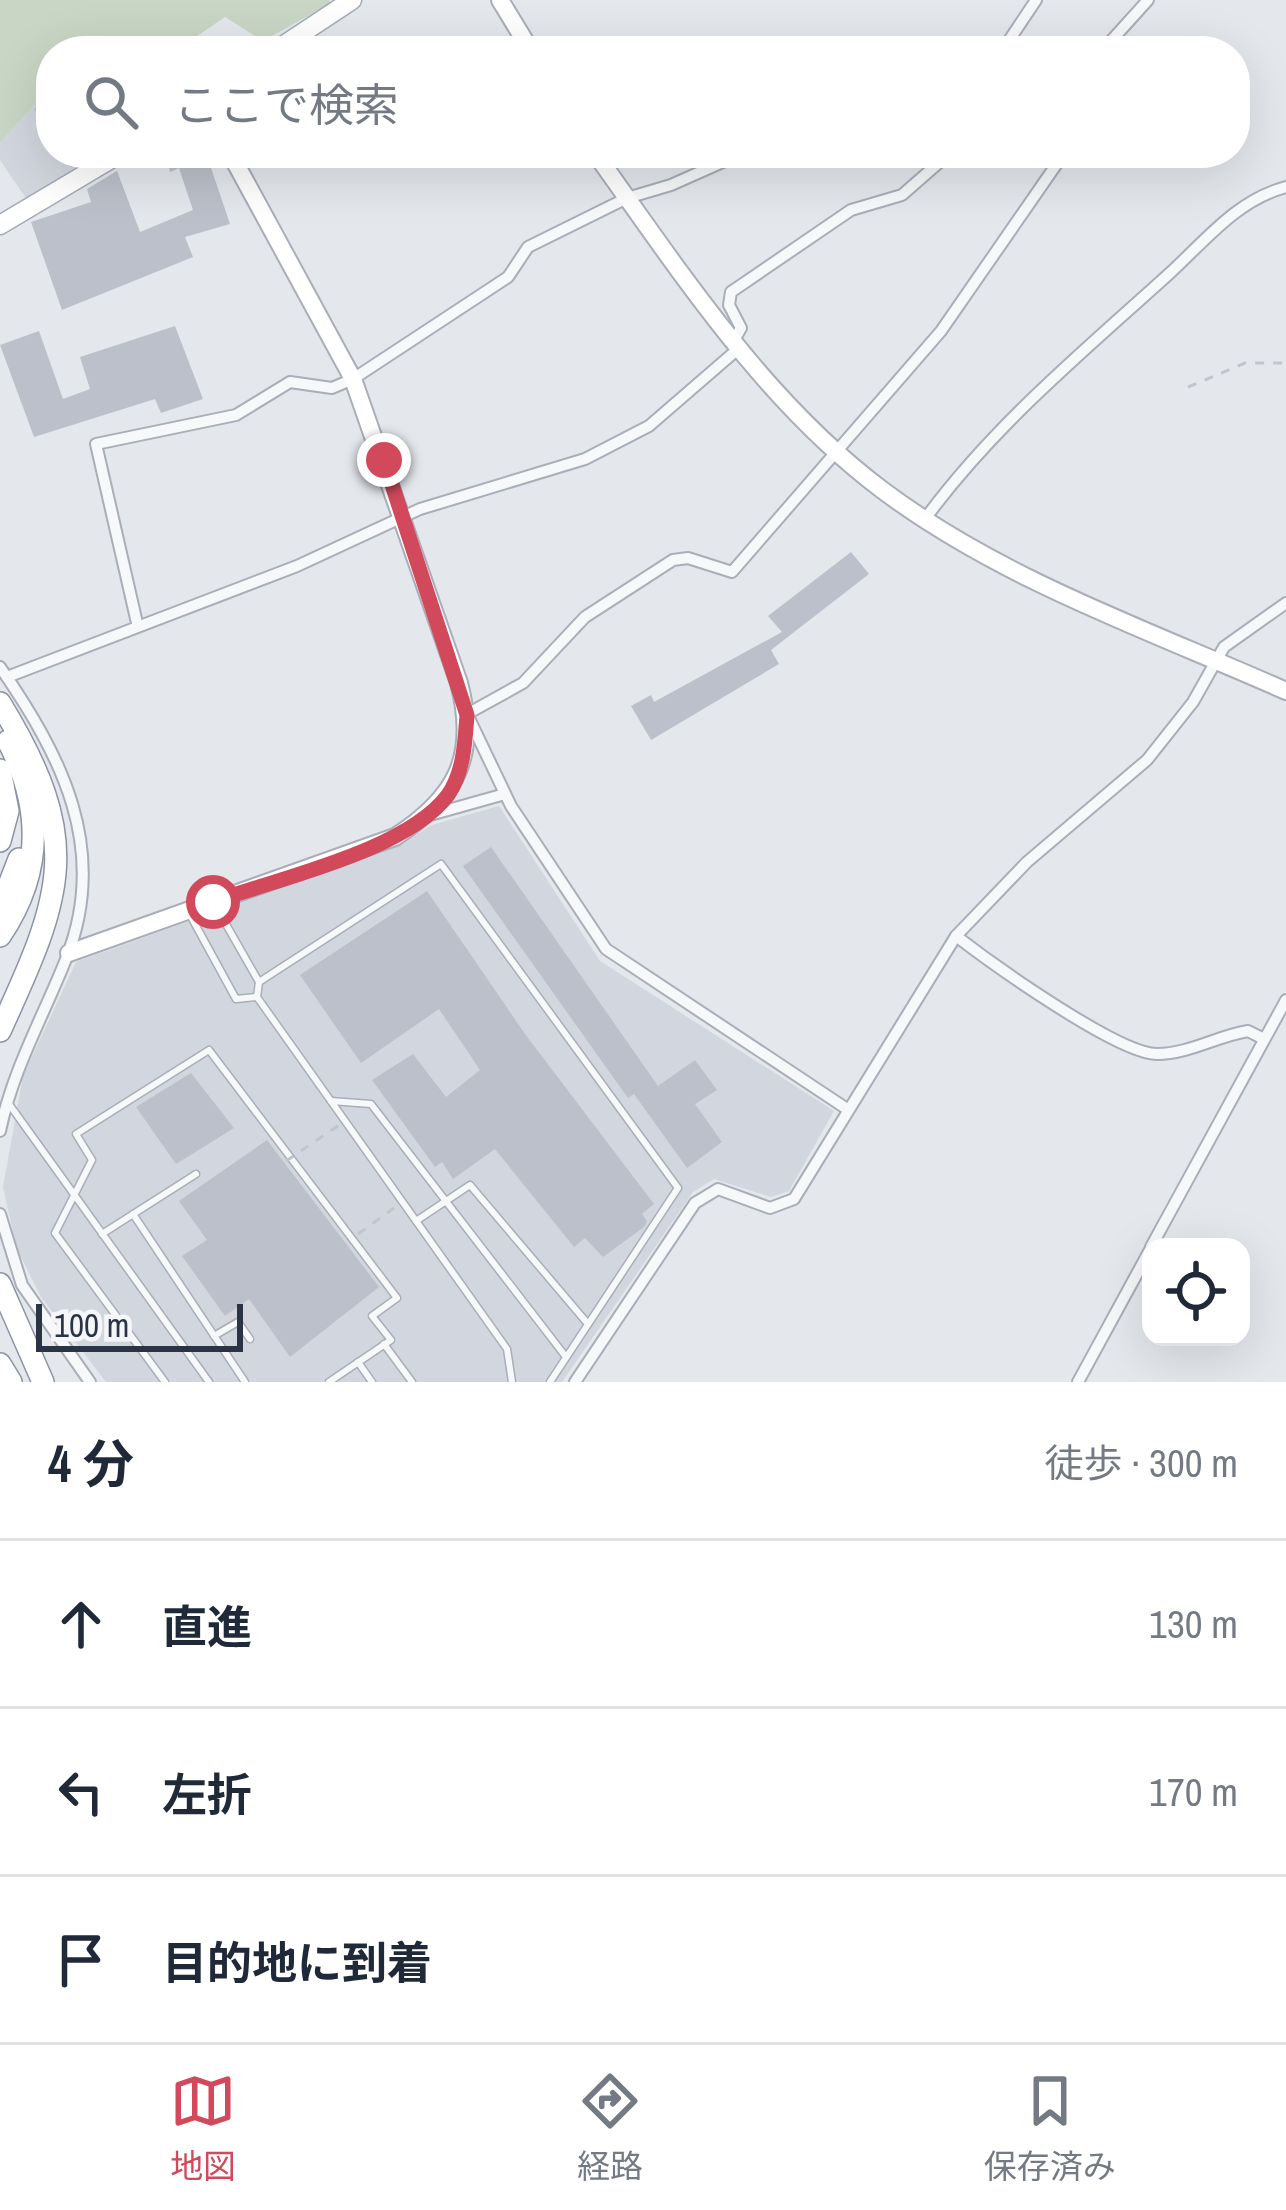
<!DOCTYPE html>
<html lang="ja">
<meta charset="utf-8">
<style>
body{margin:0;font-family:"Archivo Narrow","Noto Sans JP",sans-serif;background:#f2f2f3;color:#1f2937}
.controls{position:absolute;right:36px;bottom:36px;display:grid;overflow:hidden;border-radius:24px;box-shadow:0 12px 48px #0002}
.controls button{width:108px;height:108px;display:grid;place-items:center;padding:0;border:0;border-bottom:3px solid #e0e1e3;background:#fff;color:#1f2937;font:60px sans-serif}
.scale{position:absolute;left:36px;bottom:30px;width:207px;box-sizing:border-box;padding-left:12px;border:6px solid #2b3445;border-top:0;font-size:33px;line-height:42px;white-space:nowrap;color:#2b3445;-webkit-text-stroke:9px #f4f6f9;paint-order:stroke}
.stop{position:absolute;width:36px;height:36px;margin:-27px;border:9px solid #d1495b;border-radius:50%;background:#fff}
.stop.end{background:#d1495b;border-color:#fff;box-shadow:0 3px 12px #0008}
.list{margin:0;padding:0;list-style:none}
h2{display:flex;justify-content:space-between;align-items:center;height:156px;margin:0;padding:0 48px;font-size:51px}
h2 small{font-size:39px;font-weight:400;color:#747a83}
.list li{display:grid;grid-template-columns:78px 1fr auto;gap:36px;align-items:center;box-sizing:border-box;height:168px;padding:0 48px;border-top:3px solid #e0e1e3}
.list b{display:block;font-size:45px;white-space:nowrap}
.list em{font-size:39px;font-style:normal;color:#747a83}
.icon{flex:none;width:66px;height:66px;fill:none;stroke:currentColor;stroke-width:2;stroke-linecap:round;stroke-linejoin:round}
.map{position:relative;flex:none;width:1286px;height:1382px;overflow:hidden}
.search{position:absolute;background:#fff;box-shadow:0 12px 48px #0002;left:36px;right:36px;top:36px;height:132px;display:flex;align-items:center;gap:30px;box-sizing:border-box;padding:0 42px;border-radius:48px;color:#747a83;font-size:45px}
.sheet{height:660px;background:#fff}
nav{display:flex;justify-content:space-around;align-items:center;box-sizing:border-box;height:168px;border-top:3px solid #e0e1e3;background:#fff;font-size:33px;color:#747a83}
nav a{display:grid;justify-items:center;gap:6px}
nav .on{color:#d1495b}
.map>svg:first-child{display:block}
.built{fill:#d2d6de}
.green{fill:#c9d6c5}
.building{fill:#bbc0ca}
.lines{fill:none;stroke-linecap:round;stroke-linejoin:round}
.lane-casing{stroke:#a9aeb7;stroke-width:9}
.street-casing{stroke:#a9aeb7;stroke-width:14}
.secondary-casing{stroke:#a9aeb7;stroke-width:20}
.primary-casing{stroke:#a3abb8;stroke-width:21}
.highway-casing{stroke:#8b94a3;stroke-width:24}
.path{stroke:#c2c5cb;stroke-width:3;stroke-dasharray:9 9;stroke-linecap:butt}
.lane{stroke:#f7f8fa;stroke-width:6}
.street{stroke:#f7f8fa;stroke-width:10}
.secondary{stroke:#fff;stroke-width:16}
.primary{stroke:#fff;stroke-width:18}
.highway{stroke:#fff;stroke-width:21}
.path-bridge{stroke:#c2c5cb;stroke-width:3;stroke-dasharray:9 9;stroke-linecap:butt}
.route{stroke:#d1495b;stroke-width:15}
</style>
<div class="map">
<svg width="1286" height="1382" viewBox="0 0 1286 1382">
<rect width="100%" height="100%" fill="#e4e7ec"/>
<g class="built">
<polygon points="51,86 51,153 121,153 32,207 0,160 0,143"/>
<polygon points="499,806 600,961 834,1111 789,1191 771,1197 714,1179 693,1192 562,1382 106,1382 41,1297 17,1249 3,1187 23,1076 76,962 400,845 432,825"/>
</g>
<polygon class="green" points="0,0 329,0 331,3 263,41 225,17 175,51 51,51 51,86 0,143"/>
<g class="building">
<polygon points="51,99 51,138 34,109"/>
<polygon points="166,153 206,153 230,224 185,237 193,257 62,310 31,222 91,202 87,189 117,171 140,232 193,210 179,168 170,172"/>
<polygon points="175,326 203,399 161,413 155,399 34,437 0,345 39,331 63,399 90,389 80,357"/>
<polygon points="851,552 869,574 771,650 779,664 651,740 631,706 651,695 654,702 782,632 768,616"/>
<polygon points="491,847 658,1086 695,1060 717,1090 695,1104 722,1142 687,1168 634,1094 628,1098 463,866"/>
<polygon points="427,891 525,1034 654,1204 642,1214 647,1221 644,1227 603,1257 585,1238 574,1247 495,1149 453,1179 442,1162 435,1167 372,1080 413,1054 446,1097 480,1070 439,1009 361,1063 300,975"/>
<polygon points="191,1073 234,1128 176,1164 136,1107"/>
<polygon points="267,1140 379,1287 290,1357 249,1299 225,1316 182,1256 207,1240 179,1201"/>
</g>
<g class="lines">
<g class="lane-casing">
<g id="lane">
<polyline points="215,905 259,982 257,997"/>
<polyline points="189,913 236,999 257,997 507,1349 512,1382"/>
<polyline points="259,982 441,864 678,1188 550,1382"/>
<polyline points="331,1101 371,1104 566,1357"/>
<polyline points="9,1104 209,1382"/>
<polyline points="133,1214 245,1382"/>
<polyline points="416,1221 470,1185 588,1324"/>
<polyline points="102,1234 196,1174"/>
<polyline points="214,1336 238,1322 250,1339"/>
<polyline points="384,1344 412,1382"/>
<polyline points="358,1362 372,1382"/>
<polyline points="165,1382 55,1233 92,1160 76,1134 209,1050 397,1298 372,1316 391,1340 329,1382"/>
</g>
</g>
<g class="street-casing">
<g id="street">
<polyline points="1002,51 1036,0"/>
<polyline points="1102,51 1148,0"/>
<polyline points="733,342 741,328 729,305 731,292 851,210 902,195 950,153"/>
<path d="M925 519C994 425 1084 351 1170 273 1206 240 1237 200 1286 187"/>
<polyline points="137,623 96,444 236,415 290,382 332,388 353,379 508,277 528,247 627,198 671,185 743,153"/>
<path d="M0 667C61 755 110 849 66 959 43 1017 13 1069 0 1131"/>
<polyline points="7,677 297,566 420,509 585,459 649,426 738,349"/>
<polyline points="430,815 505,794"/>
<path d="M956 936C991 963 1118 1054 1157 1054 1189 1054 1217 1036 1248 1031L1264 1039"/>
<polyline points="847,1109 606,949 511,806 467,714 523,683 585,617 673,560 688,558 732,572 941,331 1056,165 1057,153"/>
<polyline points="0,1214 22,1285 90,1382"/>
<polyline points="1151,1247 1286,1000"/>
<polyline points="575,1382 695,1203 718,1189 770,1208 794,1199 956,936 1027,862 1147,760 1193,702 1224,647 1286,603"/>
<polyline points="1078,1382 1151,1248"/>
</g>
</g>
<g class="secondary-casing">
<g id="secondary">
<polyline points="500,0 531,51"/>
<path d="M595 153C681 273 765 403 885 492 1005 581 1151 631 1286 691"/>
<path d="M69 953 395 837C457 797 478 756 459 683L353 379 230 153"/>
</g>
</g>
<g class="primary-casing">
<g id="primary">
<polyline points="275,51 352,0"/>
<polyline points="0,225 121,153"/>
</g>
</g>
<g class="highway-casing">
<g id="highway">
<path d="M0 703C84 841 64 892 0 1031"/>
<polyline points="0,770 8,811 0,841"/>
<polyline points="0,908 19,859"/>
<path d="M0 936C43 873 43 808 8 741"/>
<polyline points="0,1284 43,1382"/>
<polyline points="0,1364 11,1382"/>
</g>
</g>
<g class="path">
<polyline points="1188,387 1245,363 1286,363"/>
<polyline points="358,1234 394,1208"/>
</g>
<use href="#lane" class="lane"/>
<use href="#street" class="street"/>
<use href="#secondary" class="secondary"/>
<use href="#primary" class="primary"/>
<use href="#highway" class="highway"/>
<polyline class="path-bridge" points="286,1161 345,1121"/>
</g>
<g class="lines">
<path class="route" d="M213 902C279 878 406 851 448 795 464 772 465 741 467 715L384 460"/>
</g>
</svg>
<div class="controls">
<button><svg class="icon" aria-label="locate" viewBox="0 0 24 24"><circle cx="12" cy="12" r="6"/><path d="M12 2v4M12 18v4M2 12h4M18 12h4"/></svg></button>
</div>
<div class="scale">100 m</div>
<div class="stop" style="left:213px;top:902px"></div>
<div class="stop end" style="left:384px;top:460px"></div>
<div class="search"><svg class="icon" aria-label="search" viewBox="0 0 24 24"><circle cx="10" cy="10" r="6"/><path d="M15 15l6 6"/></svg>ここで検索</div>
</div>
<section class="sheet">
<h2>4 分<small>徒歩 · 300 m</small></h2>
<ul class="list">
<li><svg class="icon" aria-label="ahead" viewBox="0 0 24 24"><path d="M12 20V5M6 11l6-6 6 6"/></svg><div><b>直進</b></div><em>130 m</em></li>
<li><svg class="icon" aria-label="left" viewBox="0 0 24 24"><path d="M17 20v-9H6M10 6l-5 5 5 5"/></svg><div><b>左折</b></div><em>170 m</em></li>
<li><svg class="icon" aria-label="arrive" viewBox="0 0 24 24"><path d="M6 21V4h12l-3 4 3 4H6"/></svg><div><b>目的地に到着</b></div></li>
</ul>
</section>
<nav>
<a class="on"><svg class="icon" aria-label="map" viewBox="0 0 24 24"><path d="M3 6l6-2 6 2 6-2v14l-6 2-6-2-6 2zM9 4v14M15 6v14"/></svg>地図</a>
<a><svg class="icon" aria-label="directions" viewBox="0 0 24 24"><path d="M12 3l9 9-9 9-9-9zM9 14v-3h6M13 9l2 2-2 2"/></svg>経路</a>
<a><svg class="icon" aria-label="saved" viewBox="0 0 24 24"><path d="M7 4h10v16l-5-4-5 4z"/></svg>保存済み</a>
</nav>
